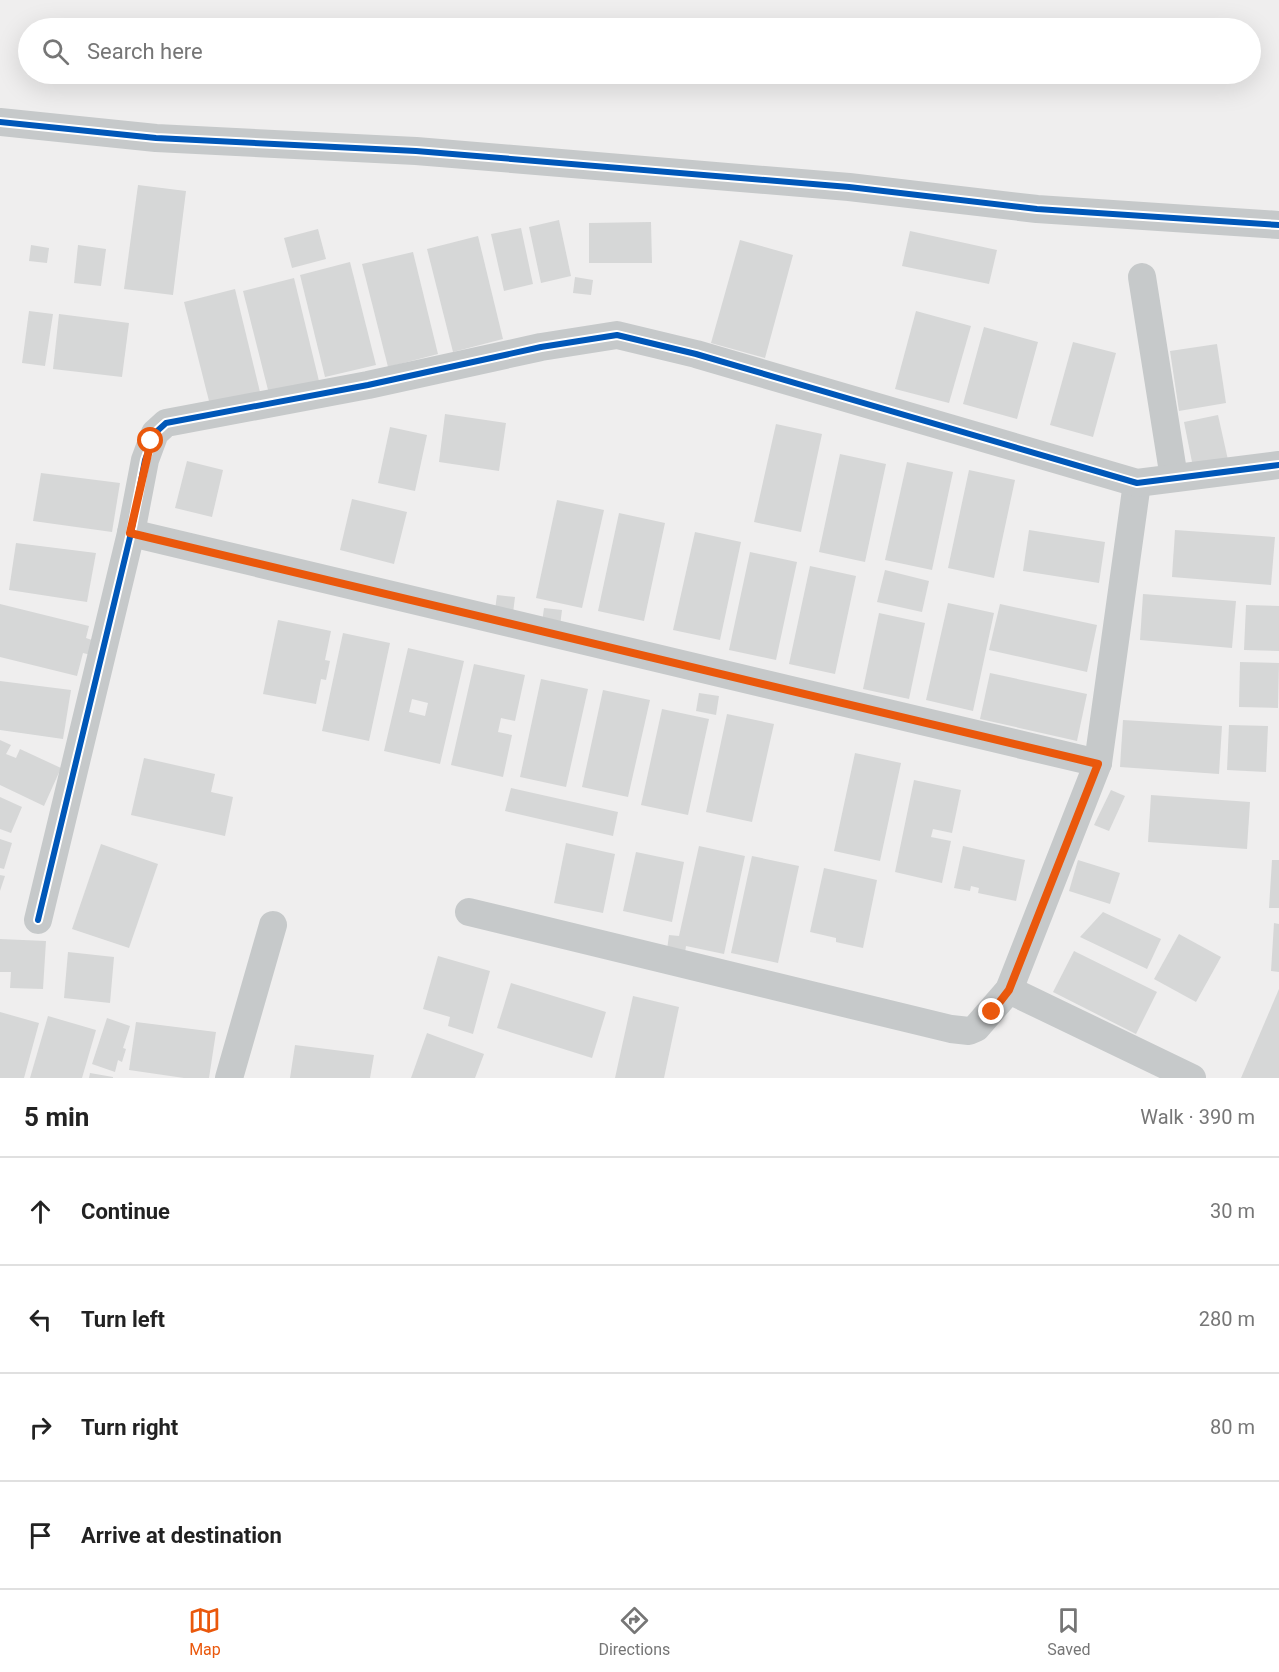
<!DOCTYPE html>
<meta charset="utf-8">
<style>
body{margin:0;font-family:Roboto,sans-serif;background:#f6f6f6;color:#222}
.stop{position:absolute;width:18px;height:18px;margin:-14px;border:4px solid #ea580c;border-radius:50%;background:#fff}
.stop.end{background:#ea580c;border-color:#fff;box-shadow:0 2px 6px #0008}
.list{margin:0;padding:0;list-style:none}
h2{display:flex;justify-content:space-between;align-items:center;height:78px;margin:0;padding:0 24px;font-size:26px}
h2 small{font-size:20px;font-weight:400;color:#767676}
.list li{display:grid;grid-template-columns:39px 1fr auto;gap:18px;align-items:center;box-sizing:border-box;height:108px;padding:0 24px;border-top:2px solid #e0e0e0}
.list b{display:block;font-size:22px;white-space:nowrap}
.list em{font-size:20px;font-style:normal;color:#767676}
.icon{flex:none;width:33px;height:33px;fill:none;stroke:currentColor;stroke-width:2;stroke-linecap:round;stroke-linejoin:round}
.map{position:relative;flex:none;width:1279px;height:1078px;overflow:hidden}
.search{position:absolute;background:#fff;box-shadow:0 6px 24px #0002;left:18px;right:18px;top:18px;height:66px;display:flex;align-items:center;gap:15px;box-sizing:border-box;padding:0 21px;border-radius:33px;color:#767676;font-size:22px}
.sheet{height:510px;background:#fff}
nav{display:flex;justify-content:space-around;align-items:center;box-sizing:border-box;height:84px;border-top:2px solid #e0e0e0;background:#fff;font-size:16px;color:#767676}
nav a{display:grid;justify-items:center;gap:3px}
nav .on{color:#ea580c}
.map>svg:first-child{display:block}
.building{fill:#d6d7d7;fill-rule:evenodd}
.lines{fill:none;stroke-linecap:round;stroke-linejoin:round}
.minor{stroke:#c6c9ca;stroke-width:28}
.cycleway-casing{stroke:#fff;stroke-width:10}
.cycleway{stroke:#0057b8;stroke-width:6}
.route{stroke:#ea580c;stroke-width:8}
</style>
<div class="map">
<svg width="1279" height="1078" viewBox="0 0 1279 1078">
<rect width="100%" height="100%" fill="#efeeee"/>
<g class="building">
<polygon points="138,185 186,191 173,295 124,289"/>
<polygon points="559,220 571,276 541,283 529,227"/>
<polygon points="651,222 652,263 589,263 589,223"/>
<polygon points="521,228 533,284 504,291 491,234"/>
<polygon points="318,229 326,259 292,268 284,238"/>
<polygon points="910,231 997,250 989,284 902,266"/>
<polygon points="478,236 503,339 453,352 427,249"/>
<polygon points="740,240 793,255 765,358 711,343"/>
<polygon points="31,245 49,248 47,263 29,261"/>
<polygon points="78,245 106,249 101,286 74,283"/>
<polygon points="413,252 438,354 388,367 362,264"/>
<polygon points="350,262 376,365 325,377 300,275"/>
<polygon points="575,277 593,280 591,295 573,293"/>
<polygon points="294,278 319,381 269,394 243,291"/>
<polygon points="235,289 260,392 210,405 184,302"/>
<polygon points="29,311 53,314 45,366 22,363"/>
<polygon points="916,311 971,326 949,403 895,389"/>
<polygon points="59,314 129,323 122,377 53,369"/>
<polygon points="984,327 1038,342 1017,419 963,404"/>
<polygon points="1073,342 1116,353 1093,437 1050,425"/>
<polygon points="1217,344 1226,403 1179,411 1170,351"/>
<polygon points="445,414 506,423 499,471 439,462"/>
<polygon points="1218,415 1228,460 1193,467 1184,422"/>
<polygon points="776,424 822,434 801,532 754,522"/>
<polygon points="390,427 427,435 415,491 378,483"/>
<polygon points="840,454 886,464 865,562 819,552"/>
<polygon points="187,461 223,470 212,517 175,508"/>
<polygon points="907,462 953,472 932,570 885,560"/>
<polygon points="969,470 1015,480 994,578 948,568"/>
<polygon points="41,473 120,483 112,532 33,521"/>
<polygon points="352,499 407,512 394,564 340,550"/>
<polygon points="557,500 604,510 582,608 536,598"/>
<polygon points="619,513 665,523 644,621 598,611"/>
<polygon points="1029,530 1105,542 1099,583 1023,571"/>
<polygon points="1175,530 1275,537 1271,585 1172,577"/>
<polygon points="695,532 741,542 720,640 673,630"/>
<polygon points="16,543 96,553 87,602 9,590"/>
<polygon points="750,552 797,562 776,660 729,650"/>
<polygon points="810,566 856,576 835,674 789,664"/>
<polygon points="885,570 929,581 922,612 877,602"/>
<polygon points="1143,594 1236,601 1232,648 1140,640"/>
<polygon points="497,595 515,597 513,613 495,610"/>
<polygon points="948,603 994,613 973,711 926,700"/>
<polygon points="0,604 89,626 86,638 95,641 91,655 83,653 77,676 0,657"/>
<polygon points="1000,604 1097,625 1087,672 989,650"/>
<polygon points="1246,605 1279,606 1279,651 1244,650"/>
<polygon points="544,608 562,610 560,626 542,623"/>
<polygon points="879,613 925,623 909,699 863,689"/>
<polygon points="278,620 331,631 325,660 330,661 326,680 321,679 316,704 263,694"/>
<polygon points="343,633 390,643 369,741 322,731"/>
<path d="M408 648 464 661 440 764 384 751ZM412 699 428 703 425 716 409 712Z"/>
<polygon points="1240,662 1279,663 1278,708 1239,707"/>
<polygon points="474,664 525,675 515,721 501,718 498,732 512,735 503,777 451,765"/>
<polygon points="990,673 1087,694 1077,741 980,719"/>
<polygon points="541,679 588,689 566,787 520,777"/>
<polygon points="0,681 71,690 63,739 0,730"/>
<polygon points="603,690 650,700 628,797 582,787"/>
<polygon points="699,693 719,696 716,715 696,711"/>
<polygon points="662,709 709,719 688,815 641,805"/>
<polygon points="727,714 774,724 752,822 706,812"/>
<polygon points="1123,720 1222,726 1219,774 1120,767"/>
<polygon points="1229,725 1268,726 1266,772 1227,770"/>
<polygon points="0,740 11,745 6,754 16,758 20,749 61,768 44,806 0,785"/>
<polygon points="855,753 901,763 880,861 834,851"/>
<polygon points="144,758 215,774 211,792 233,797 225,836 131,815"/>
<polygon points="914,780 961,790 952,833 933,829 931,837 951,841 942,883 895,872"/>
<polygon points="511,788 618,812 613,836 505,811"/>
<polygon points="1111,790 1125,796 1109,831 1094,825"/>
<polygon points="1151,795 1250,802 1247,849 1148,842"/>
<polygon points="0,797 22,807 11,833 0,829"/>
<polygon points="0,839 12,843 4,869 0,868"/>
<polygon points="566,843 615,854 603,913 554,903"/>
<polygon points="101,844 158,864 129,948 72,929"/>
<polygon points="699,846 745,856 724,954 686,946 685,953 667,950 669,935 679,936"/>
<polygon points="963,846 1025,860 1016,901 978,893 979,888 971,886 970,891 954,888"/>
<polygon points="636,852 684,862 672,922 623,911"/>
<polygon points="752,856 799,866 778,963 731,953"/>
<polygon points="1078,860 1120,873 1110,904 1069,891"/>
<polygon points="1272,860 1279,860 1279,908 1269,908"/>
<polygon points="824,868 877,880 863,948 836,942 836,938 810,932"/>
<polygon points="0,875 5,876 0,891"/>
<polygon points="1103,912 1161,939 1147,969 1080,937"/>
<polygon points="1274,923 1279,924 1279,972 1271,971"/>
<polygon points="1179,934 1221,957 1196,1002 1154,979"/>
<polygon points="0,939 46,941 43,989 10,988 11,972 0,972"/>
<polygon points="1074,951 1157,992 1136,1034 1053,992"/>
<polygon points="68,952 114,957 110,1003 64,998"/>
<polygon points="438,956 490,971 473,1034 448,1026 450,1017 423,1009"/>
<polygon points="511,983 606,1012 592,1058 497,1028"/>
<polygon points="1279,989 1279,1078 1241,1078"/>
<polygon points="633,996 679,1007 664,1078 615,1078"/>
<polygon points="0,1012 39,1023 24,1078 0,1078"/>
<polygon points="48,1016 96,1030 82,1078 30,1078"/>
<polygon points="107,1018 130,1026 123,1048 126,1049 122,1062 118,1060 115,1072 92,1064"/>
<polygon points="136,1022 216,1032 209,1078 184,1078 129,1070"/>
<polygon points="427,1033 484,1054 475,1078 411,1078"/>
<polygon points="295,1045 374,1055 370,1078 290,1078"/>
<polygon points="90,1073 113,1077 113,1078 89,1078"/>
</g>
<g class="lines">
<g class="minor">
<polyline points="0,122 156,138 416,151 849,187 1037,209 1279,225"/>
<polyline points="1142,277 1174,478"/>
<polyline points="131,533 1098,763"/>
<polyline points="469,912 951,1029 969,1031 976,1028 1009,990 1098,763 1137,483"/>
<polyline points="38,920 131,533 145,460 155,433 166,423 368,385 541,347 617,335 696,354 1137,483 1279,465"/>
<polyline points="1009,990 1192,1078"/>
<polyline points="229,1078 273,925"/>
</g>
<g class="cycleway-casing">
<g id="cycleway">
<polyline points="0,122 156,138 416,151 849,187 1037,209 1279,225"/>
<polyline points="38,920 131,533 145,460 155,433 166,423 368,385 541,347 617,335 696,354 1137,483 1279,465"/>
</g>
</g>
<use href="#cycleway" class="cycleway"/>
</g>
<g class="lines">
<polyline class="route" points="151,441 130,533 1098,764 1009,990 992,1012"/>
</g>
</svg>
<div class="stop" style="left:151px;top:441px"></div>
<div class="stop end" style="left:992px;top:1012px"></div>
<div class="search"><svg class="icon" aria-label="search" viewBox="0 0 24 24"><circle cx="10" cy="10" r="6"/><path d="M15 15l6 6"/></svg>Search here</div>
</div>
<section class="sheet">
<h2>5 min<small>Walk · 390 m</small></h2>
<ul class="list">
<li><svg class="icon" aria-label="ahead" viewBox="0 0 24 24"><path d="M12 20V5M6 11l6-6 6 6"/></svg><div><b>Continue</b></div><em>30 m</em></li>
<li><svg class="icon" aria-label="left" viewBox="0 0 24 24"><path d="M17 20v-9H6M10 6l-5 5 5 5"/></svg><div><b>Turn left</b></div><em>280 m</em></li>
<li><svg class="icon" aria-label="right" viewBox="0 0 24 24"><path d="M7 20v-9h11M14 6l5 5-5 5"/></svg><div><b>Turn right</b></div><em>80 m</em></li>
<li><svg class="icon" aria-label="arrive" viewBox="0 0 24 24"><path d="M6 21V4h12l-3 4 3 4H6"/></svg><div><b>Arrive at destination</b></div></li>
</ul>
</section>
<nav>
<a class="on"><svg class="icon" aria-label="map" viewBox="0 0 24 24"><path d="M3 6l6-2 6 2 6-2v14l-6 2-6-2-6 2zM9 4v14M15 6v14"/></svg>Map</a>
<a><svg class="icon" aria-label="directions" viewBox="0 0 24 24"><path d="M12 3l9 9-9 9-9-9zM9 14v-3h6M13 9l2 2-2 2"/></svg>Directions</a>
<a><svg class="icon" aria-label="saved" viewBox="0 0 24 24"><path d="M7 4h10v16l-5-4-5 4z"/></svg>Saved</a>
</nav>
